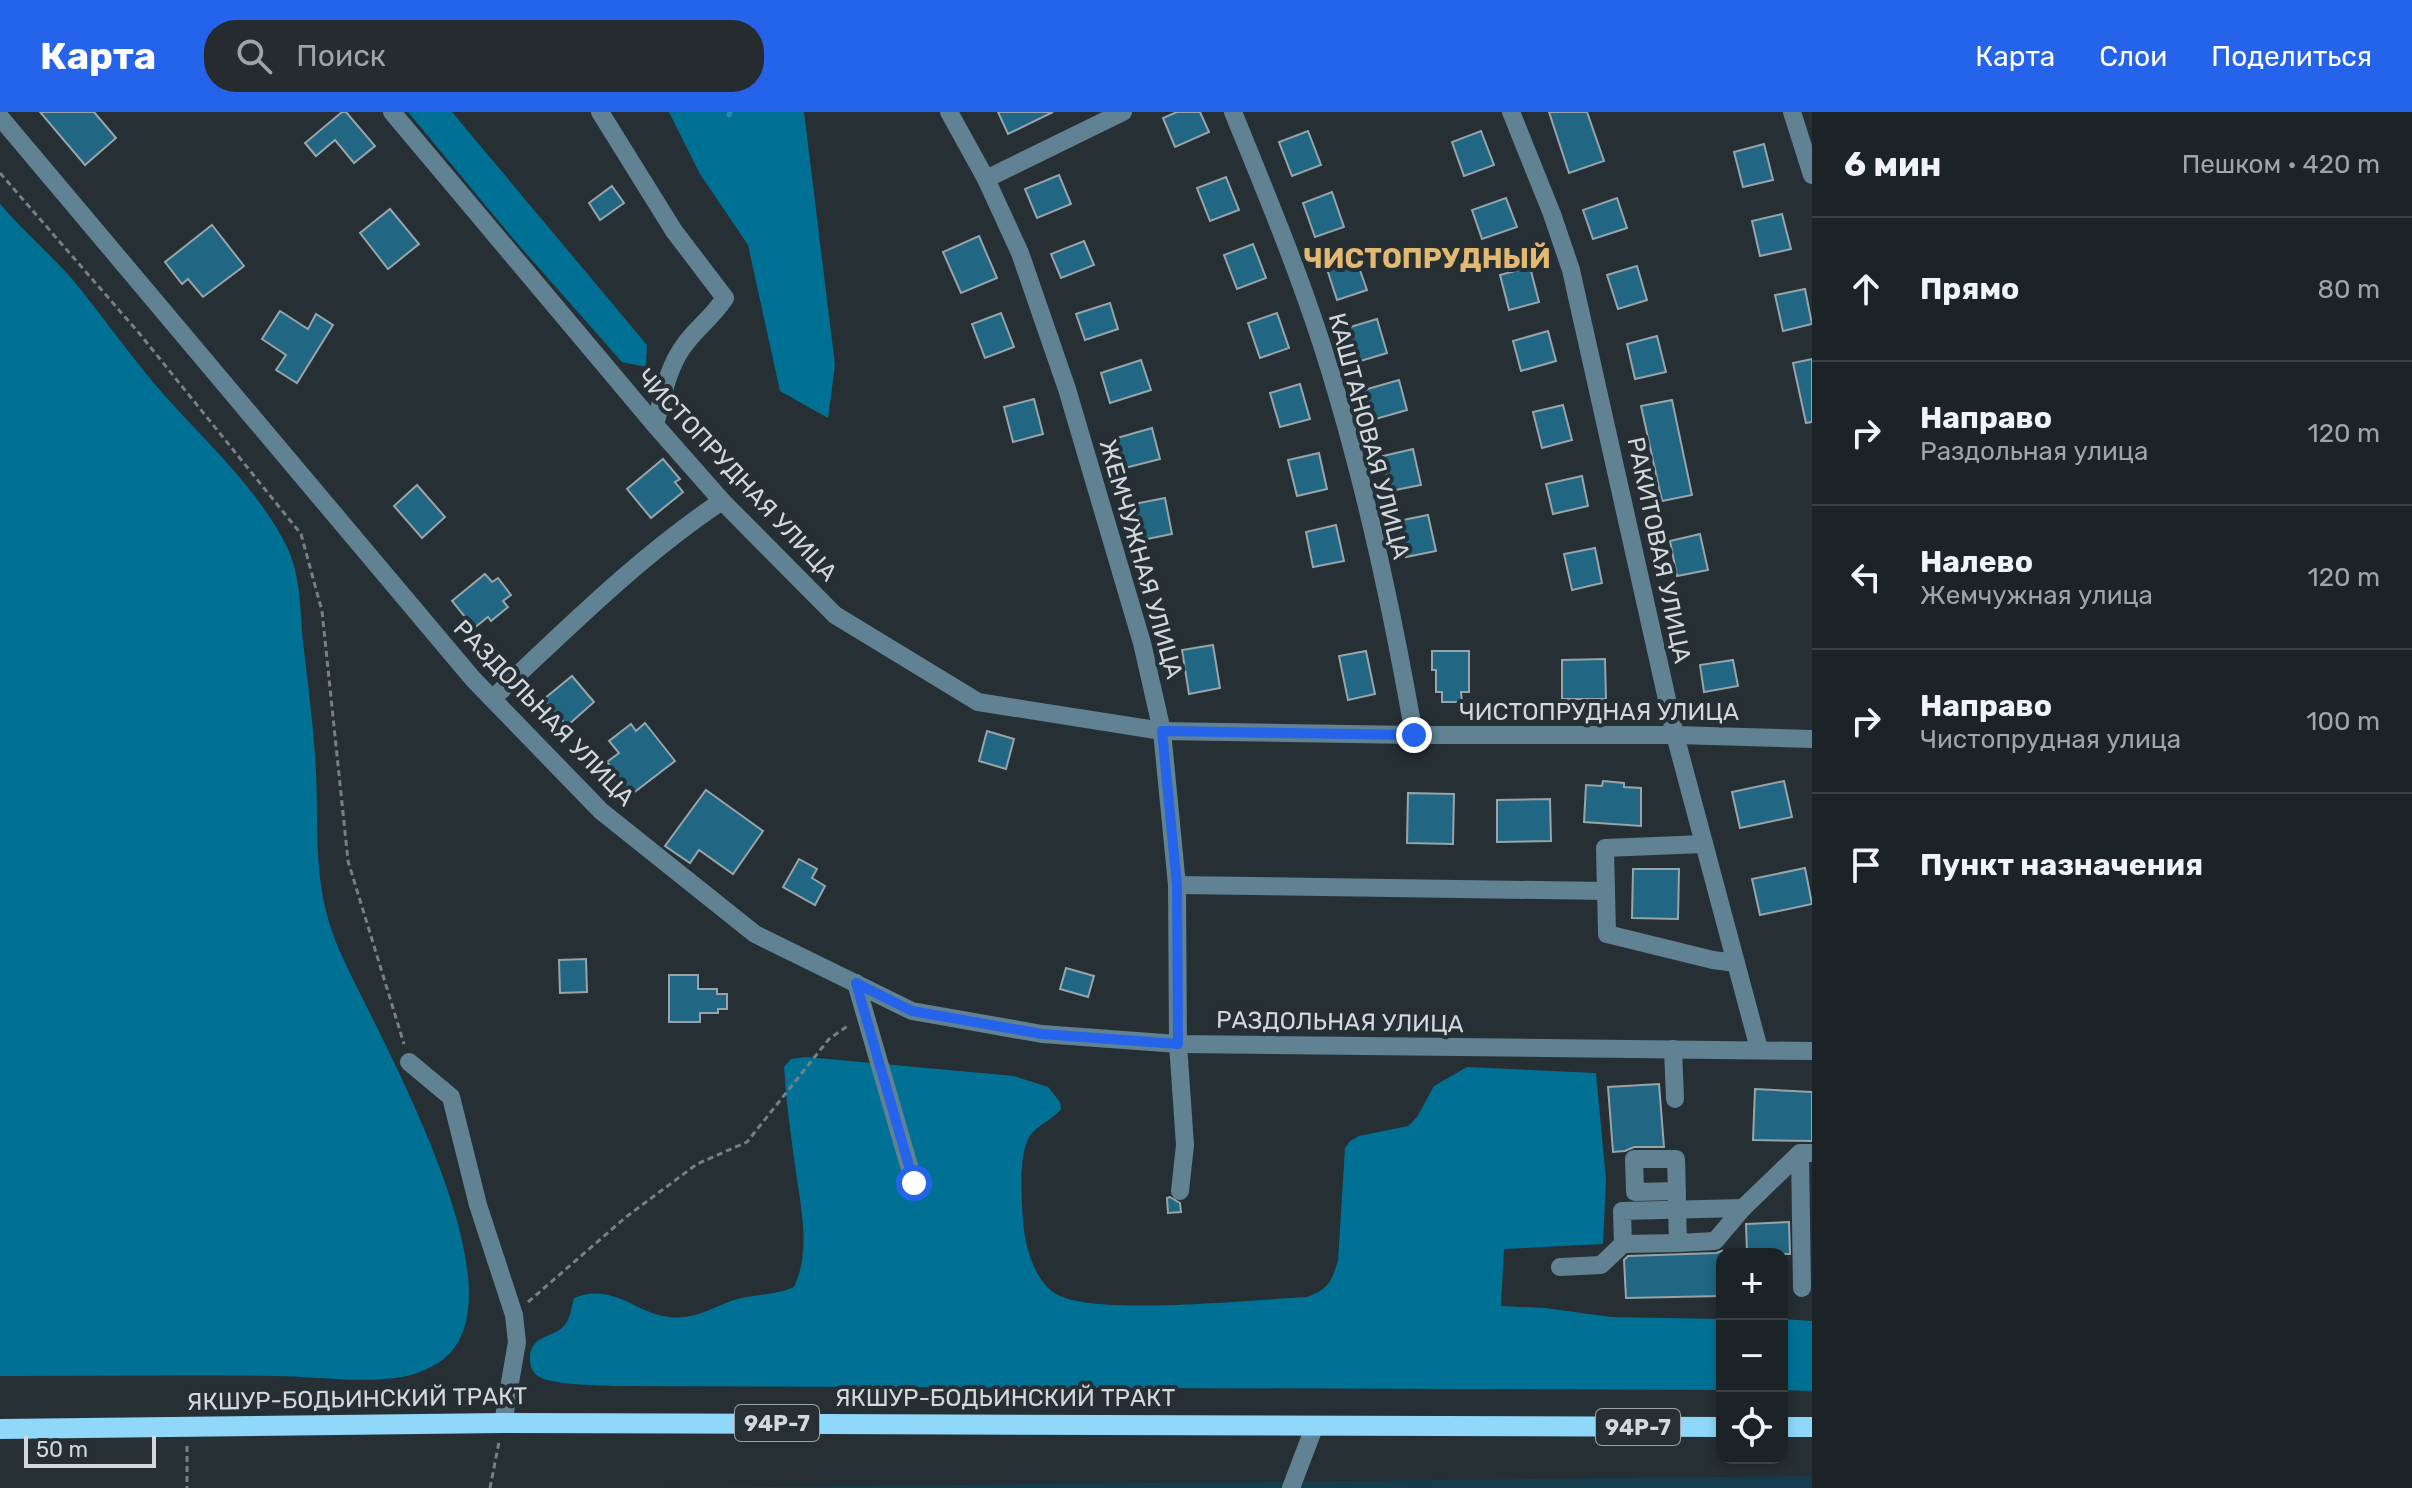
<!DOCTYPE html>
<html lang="ru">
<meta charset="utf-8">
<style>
body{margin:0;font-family:Rubik,sans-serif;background:#252b2f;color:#f1f3f6}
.controls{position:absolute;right:24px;bottom:24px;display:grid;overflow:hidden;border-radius:16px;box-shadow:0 4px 12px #0003}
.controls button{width:72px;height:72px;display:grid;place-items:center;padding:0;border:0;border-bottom:2px solid #3a4044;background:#1c2327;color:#f1f3f6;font:40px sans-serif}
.scale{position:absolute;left:24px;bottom:20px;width:132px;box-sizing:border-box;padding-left:8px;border:4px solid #d2d8dc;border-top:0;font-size:22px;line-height:28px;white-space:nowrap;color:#d2d8dc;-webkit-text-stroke:6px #252f34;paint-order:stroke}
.stop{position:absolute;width:24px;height:24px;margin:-18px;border:6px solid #2563eb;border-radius:50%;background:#fff}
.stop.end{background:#2563eb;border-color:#fff;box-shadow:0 2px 8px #0008}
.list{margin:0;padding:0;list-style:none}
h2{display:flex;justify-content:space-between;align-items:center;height:104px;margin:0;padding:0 32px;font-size:34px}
h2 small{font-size:26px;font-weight:400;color:#a0a4a7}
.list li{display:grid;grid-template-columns:52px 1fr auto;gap:24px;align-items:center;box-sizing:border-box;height:144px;padding:0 32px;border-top:2px solid #3a4044}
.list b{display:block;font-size:30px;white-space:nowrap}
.list p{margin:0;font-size:26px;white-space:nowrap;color:#a0a4a7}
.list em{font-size:26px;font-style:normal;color:#a0a4a7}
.icon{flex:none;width:44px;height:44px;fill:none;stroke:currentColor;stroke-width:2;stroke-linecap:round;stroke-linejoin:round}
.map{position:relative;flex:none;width:1812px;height:1376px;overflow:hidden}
header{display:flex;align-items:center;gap:48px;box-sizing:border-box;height:112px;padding:0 40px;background:#2563eb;color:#fff}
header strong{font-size:38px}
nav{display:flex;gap:44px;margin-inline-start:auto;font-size:28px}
.search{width:560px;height:72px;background:#252b2f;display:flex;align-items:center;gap:20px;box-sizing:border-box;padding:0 28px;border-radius:32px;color:#a0a4a7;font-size:30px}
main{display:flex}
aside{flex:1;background:#1c2327}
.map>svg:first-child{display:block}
.green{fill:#143c4d}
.forest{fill:#007195}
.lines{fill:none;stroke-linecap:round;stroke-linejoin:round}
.stream{stroke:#2988ac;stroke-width:5}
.building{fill:#216783;stroke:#98a4aa;stroke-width:2}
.path{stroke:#788085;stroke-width:3;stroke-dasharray:6 4;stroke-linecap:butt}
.minor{stroke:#608292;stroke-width:18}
.major{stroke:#8fd8f9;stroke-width:20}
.route{stroke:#2563eb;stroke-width:10}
.labels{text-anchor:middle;stroke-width:8;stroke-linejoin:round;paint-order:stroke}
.shield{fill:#252f34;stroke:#9ea5aa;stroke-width:2}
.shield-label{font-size:22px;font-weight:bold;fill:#d2d8dc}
.street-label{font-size:24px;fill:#d2d8dc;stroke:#252f34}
.quarter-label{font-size:28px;font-weight:bold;fill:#e2b873;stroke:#252f34}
</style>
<header>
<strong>Карта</strong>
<div class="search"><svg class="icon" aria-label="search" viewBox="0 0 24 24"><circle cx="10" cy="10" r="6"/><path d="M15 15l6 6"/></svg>Поиск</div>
<nav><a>Карта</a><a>Слои</a><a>Поделиться</a></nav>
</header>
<main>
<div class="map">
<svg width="1812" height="1376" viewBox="0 0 1812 1376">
<rect width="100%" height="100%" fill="#252f34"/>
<polygon class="green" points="1812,1364 1812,1376 667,1376"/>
<g class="forest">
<polygon points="408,0 452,0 647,233 646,255 622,250 516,130"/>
<polygon points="669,0 804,0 835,253 828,306 780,279 748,133 700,62"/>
<path d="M0 92C23 119 50 142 73 168 105 207 133 248 166 285 208 332 259 378 287 435 301 464 300 498 303 530 308 573 314 617 316 661 319 728 312 777 341 842 376 920 520 1167 450 1241 437 1255 414 1264 395 1266 355 1271 313 1264 272 1264 182 1263 91 1264 0 1264Z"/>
<path d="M806 945 1014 964 1048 975 1060 990 1061 997C1053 1007 1042 1011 1033 1020 1017 1036 1022 1088 1023 1109 1025 1133 1033 1165 1053 1180 1086 1206 1259 1187 1307 1185 1329 1177 1331 1170 1338 1149L1345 1036 1350 1029 1359 1024 1408 1014 1417 1005 1434 974 1467 955 1596 961 1606 1068 1603 1132 1504 1137 1501 1194 1545 1196 1611 1205 1722 1207V1278L613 1274C597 1273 550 1273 538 1264 533 1261 530 1254 530 1248 530 1244 530 1239 532 1236 539 1223 554 1224 563 1215 571 1208 571 1195 574 1186 613 1170 635 1201 669 1205 698 1209 719 1190 746 1185 763 1182 778 1182 794 1175 811 1139 801 1097 796 1060 791 1025 786 990 784 955L791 947Z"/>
<polygon points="1782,1207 1812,1209 1812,1279 1782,1278"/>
</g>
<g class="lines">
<polyline class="stream" points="729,3 730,0"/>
</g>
<g class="building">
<polygon points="40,0 94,0 116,26 85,53"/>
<polygon points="342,0 346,0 375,34 354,51 335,28 316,44 305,31"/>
<polygon points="998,0 1053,0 1008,22"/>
<polygon points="1177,0 1200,0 1209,20 1175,35 1163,6"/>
<polygon points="1549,0 1587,0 1604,49 1569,61"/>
<polygon points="1308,19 1321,53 1292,64 1279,30"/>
<polygon points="1481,19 1494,53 1464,64 1452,30"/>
<polygon points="1764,32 1773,68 1743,75 1734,40"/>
<polygon points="1059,63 1071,92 1037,106 1025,77"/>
<polygon points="1226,65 1239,98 1210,109 1197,76"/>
<polygon points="612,74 624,91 600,108 589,91"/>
<polygon points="1332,80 1344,115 1315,125 1303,91"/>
<polygon points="1506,86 1517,115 1482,127 1472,98"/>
<polygon points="1617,86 1627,116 1593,127 1583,98"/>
<polygon points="390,97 419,132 388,157 360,121"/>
<polygon points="1782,102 1791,137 1760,144 1752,109"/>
<polygon points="212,113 244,154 203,185 188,167 182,172 165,150"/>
<polygon points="979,124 997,166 961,181 943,140"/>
<polygon points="1084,129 1094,153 1061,166 1051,142"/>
<polygon points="1253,132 1266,166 1237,177 1224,143"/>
<polygon points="1355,144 1367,178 1337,188 1326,154"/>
<polygon points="1637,154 1647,188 1618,197 1607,163"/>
<polygon points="1530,155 1539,190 1509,198 1500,163"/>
<polygon points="1805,177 1812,212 1783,219 1775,183"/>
<polygon points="1110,191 1118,217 1085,228 1076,202"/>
<polygon points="280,199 308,217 316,202 333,213 297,271 276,258 286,243 262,227"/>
<polygon points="1001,201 1014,235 985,246 972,212"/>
<polygon points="1277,201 1289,236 1260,246 1248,211"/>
<polygon points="1377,207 1387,241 1357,250 1347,216"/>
<polygon points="1548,219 1556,249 1521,259 1513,229"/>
<polygon points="1657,224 1666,260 1635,267 1627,232"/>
<polygon points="1812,247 1812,310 1806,311 1793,251"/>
<polygon points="1141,248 1151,278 1110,291 1101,261"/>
<polygon points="1399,268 1407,298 1372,308 1364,278"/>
<polygon points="1300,272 1310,307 1280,315 1270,281"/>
<polygon points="1034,287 1043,322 1013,330 1004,295"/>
<polygon points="1672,288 1692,383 1662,389 1641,294"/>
<polygon points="1563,293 1572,328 1542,336 1533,300"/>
<polygon points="1152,316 1160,347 1125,356 1117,326"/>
<polygon points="1413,337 1421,373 1390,379 1383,344"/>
<polygon points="1319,341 1327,377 1297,384 1288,348"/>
<polygon points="663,347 680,367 675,370 683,380 651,406 627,377"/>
<polygon points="1582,364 1588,394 1553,402 1546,372"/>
<polygon points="417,373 445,405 422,426 394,394"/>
<polygon points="1165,386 1172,422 1142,428 1134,392"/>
<polygon points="1428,403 1436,439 1406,445 1398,409"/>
<polygon points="1336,413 1344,449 1313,455 1306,420"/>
<polygon points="1700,422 1708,458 1677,464 1670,429"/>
<polygon points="1595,436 1602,471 1572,478 1564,442"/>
<polygon points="485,462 492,470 498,466 511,483 503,489 508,495 491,509 488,505 474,516 452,489"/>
<polygon points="1213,533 1220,576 1189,582 1182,538"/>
<polygon points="1366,539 1375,582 1348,588 1339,544"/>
<polygon points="1432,539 1469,539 1469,580 1461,580 1462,590 1442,590 1442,580 1436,580 1436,558 1432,558"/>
<polygon points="1605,547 1606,587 1562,587 1562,548"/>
<polygon points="1733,548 1738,574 1704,580 1700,553"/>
<polygon points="572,564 594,590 567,614 544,587"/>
<polygon points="645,611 675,649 628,685 609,661 614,658 607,650 619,641 609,629 631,612 636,619"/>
<polygon points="987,619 1014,627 1006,657 979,649"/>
<polygon points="1603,669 1624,671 1624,675 1641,676 1641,714 1584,710 1586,673 1602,674"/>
<polygon points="1784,669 1792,705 1740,716 1732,680"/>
<polygon points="706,678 763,719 733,762 699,738 690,751 665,734"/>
<polygon points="1408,681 1454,682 1453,732 1407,731"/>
<polygon points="1550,687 1551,729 1497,730 1497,688"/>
<polygon points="799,747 817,757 812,766 825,774 815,793 783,775"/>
<polygon points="1805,756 1812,792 1760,803 1752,767"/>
<polygon points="1633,757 1679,757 1678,807 1632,806"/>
<polygon points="586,847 587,880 560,881 559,848"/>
<polygon points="1066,856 1094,864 1088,885 1060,877"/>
<polygon points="669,863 698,863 698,877 717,877 717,882 727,882 727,897 718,897 718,901 700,901 700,910 669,910"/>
<polygon points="1659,972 1664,1035 1634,1035 1625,1039 1613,1040 1608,975"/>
<polygon points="1755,977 1812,980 1812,1029 1753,1028"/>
<polygon points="1170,1085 1180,1091 1181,1100 1168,1101 1167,1086"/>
<polygon points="1789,1110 1790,1142 1747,1142 1746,1112"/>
<polygon points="1722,1139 1722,1184 1626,1186 1624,1148 1628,1144 1716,1141"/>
</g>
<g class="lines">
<g class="path">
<polyline points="0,61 139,221 301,422 322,499 348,749 404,932"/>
<polyline points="528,1190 626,1105 697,1052 747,1030 829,927 849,913"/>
<polyline points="187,1334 187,1376"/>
<polyline points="490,1376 499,1330"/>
</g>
<g class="minor">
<polyline points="392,0 655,313 722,389 835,503 978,590 1162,619 1414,623 1675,623 1812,627"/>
<path d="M600 0 674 119 725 186C712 206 695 217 683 235 667 257 662 288 655 313"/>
<polyline points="949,0 986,67 1020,141 1067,277 1142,531 1162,619 1177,773 1178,932 1185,1033 1180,1079"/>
<path d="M1233 0C1268 86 1304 172 1331 262 1367 380 1393 502 1414 623"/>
<polyline points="1511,0 1552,102 1571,158 1675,623 1759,937"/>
<polyline points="1792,0 1812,63"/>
<polyline points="0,5 473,567 601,699 755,822 912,899 1042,922 1178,932 1812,939"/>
<polyline points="986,67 1123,0"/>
<path d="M493 586C566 518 638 445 722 389"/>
<polyline points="1704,732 1605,736 1607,822 1713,848 1736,851"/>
<polyline points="1177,773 1606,779"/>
<polyline points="856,871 914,1071"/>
<polyline points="1673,937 1675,987"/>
<polyline points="409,950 451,985 478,1093 514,1203 517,1230 503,1311"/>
<polyline points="1800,1041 1802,1176"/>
<path d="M1677 1079 1635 1080 1634 1047H1676C1677 1075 1677 1103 1678 1131L1715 1129 1743 1096 1800 1041H1812"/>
<polyline points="1623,1132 1622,1099 1743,1096"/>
<polyline points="1560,1155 1601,1153 1623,1132 1678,1131"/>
<polyline points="1291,1376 1315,1313"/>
</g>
<g class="major">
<polyline points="1782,1315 1812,1315"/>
<polyline points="0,1317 503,1311 1722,1315"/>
</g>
</g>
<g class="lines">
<polyline class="route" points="914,1071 856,871 912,899 1042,922 1178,932 1177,773 1162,619 1414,623"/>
</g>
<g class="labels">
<g class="shield">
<rect x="735" y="1293" width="84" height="36" rx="6"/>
<rect x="1596" y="1297" width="84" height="36" rx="6"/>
</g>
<g class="shield-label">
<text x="777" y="1319">94Р-7</text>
<text x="1638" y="1323">94Р-7</text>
</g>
<g class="street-label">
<text transform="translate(1369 324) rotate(75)" y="8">КАШТАНОВАЯ УЛИЦА</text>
<text transform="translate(737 363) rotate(47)" y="8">ЧИСТОПРУДНАЯ УЛИЦА</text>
<text transform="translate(1659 438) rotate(78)" y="8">РАКИТОВАЯ УЛИЦА</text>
<text transform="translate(1141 447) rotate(74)" y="8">ЖЕМЧУЖНАЯ УЛИЦА</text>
<text x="1599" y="608">ЧИСТОПРУДНАЯ УЛИЦА</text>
<text transform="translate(544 601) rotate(46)" y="8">РАЗДОЛЬНАЯ УЛИЦА</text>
<text transform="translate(1340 910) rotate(1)" y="8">РАЗДОЛЬНАЯ УЛИЦА</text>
<text x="1005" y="1294">ЯКШУР-БОДЬИНСКИЙ ТРАКТ</text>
<text transform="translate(357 1287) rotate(-1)" y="8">ЯКШУР-БОДЬИНСКИЙ ТРАКТ</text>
</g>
<g class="quarter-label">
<text x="1427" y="156">ЧИСТОПРУДНЫЙ</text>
</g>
</g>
</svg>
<div class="controls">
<button>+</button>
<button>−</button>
<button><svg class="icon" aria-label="locate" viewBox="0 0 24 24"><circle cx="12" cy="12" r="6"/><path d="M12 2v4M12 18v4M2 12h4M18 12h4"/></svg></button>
</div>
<div class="scale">50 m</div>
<div class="stop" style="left:914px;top:1071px"></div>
<div class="stop end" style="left:1414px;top:623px"></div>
</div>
<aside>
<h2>6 мин<small>Пешком · 420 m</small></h2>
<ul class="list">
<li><svg class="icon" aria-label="ahead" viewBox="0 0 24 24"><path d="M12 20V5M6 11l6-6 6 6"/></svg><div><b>Прямо</b></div><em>80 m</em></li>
<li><svg class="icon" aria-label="right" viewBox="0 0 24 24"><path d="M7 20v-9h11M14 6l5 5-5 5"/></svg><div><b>Направо</b><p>Раздольная улица</p></div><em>120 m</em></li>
<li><svg class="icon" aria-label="left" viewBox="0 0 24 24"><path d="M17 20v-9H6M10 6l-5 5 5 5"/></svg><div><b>Налево</b><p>Жемчужная улица</p></div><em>120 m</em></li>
<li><svg class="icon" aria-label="right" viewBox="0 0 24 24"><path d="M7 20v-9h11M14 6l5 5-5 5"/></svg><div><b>Направо</b><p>Чистопрудная улица</p></div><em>100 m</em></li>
<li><svg class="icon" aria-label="arrive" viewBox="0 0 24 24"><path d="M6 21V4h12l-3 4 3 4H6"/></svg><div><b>Пункт назначения</b></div></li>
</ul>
</aside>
</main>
